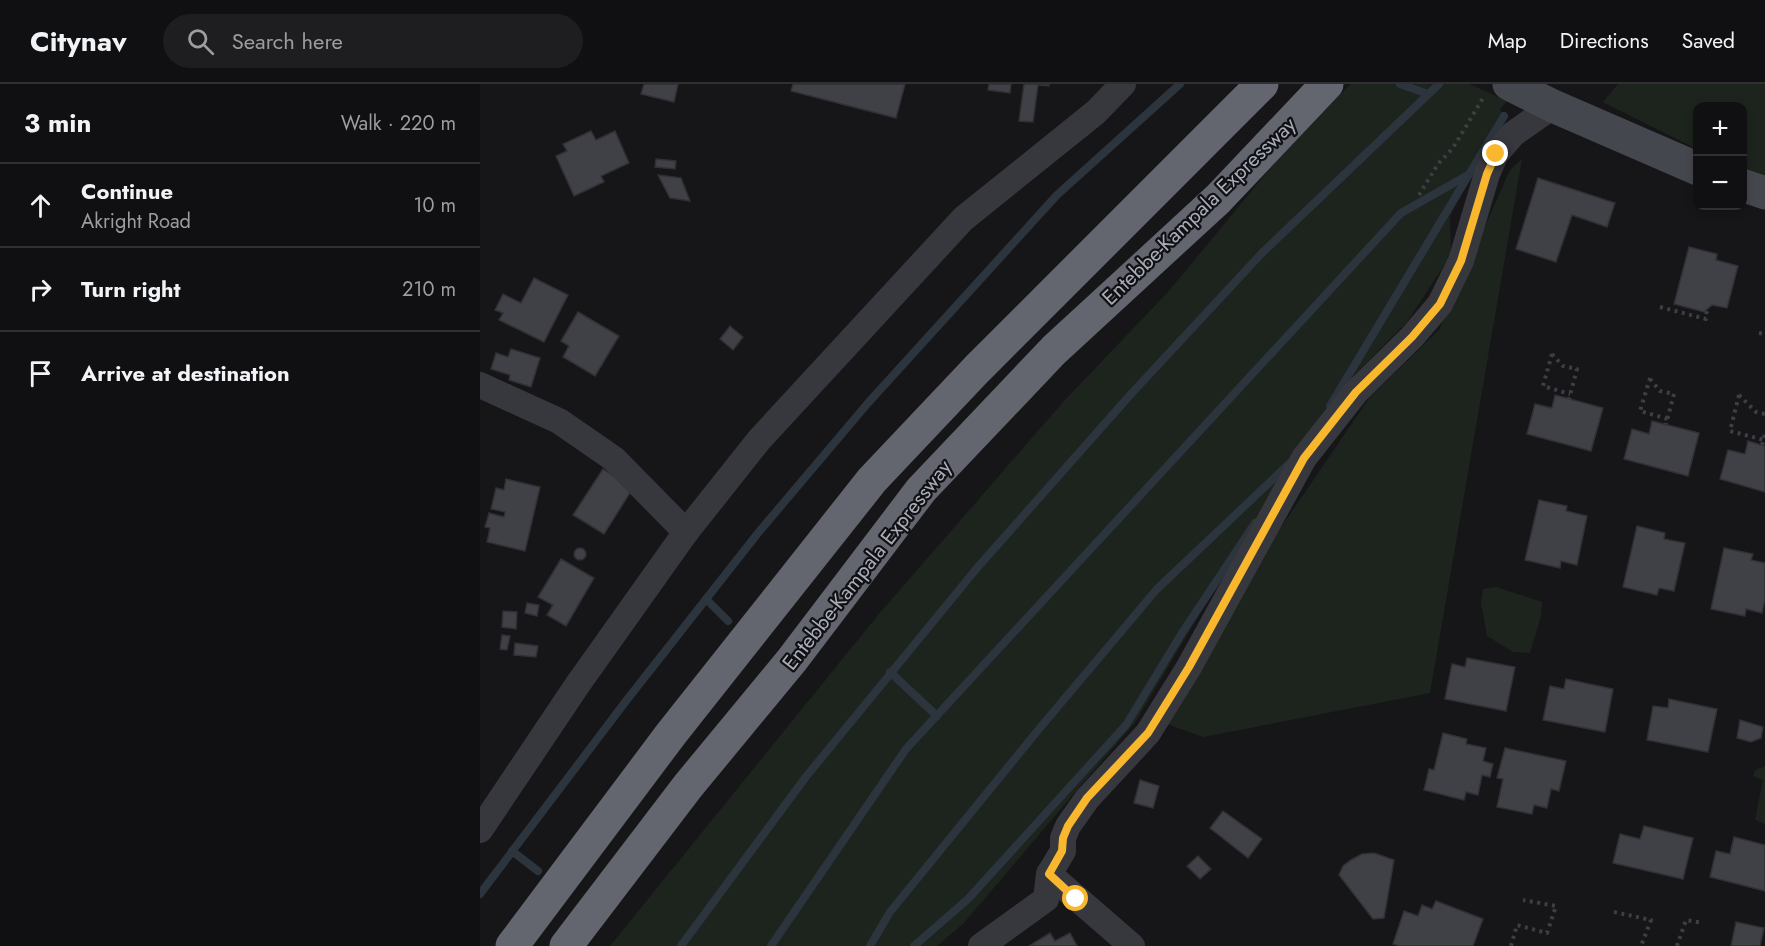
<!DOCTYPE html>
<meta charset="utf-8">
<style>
body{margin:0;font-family:Jost,sans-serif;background:#1e1e21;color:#f1f3f6}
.controls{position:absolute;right:18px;top:18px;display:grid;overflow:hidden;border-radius:12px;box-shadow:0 3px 9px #0003}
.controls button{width:54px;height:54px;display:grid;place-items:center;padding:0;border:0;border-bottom:2px solid #303033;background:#101013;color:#f1f3f6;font:30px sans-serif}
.stop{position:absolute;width:18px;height:18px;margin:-14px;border:4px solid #f9b72e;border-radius:50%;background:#fff}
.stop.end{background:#f9b72e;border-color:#fff;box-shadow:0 2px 6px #0008}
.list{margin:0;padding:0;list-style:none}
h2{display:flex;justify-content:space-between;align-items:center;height:78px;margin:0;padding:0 24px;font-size:26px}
h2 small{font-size:20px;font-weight:400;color:#9c9da0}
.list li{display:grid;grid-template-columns:39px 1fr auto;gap:18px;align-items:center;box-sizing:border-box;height:84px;padding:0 24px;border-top:2px solid #303033}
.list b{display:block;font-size:22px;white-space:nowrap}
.list p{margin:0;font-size:20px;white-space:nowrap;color:#9c9da0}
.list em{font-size:20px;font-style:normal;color:#9c9da0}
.icon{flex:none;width:33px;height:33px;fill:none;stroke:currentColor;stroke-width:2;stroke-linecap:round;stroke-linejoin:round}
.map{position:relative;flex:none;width:1285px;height:862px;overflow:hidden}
header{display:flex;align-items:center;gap:36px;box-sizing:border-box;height:84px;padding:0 30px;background:#101013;border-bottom:2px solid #303033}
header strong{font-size:28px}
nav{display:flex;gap:33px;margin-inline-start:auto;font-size:21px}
.search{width:420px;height:54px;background:#1e1e21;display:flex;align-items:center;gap:15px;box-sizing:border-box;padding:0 21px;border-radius:33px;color:#9c9da0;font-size:22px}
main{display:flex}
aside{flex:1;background:#101013}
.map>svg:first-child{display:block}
.green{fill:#1c241d}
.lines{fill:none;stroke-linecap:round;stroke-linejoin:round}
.stream{stroke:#2c353d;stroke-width:8}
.building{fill:#404146;stroke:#303035;stroke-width:1.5}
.path{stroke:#3d3f45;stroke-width:4;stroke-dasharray:3 4.5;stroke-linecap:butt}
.minor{stroke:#37383e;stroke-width:26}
.secondary{stroke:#45474e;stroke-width:33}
.motorway{stroke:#63666f;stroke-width:33}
.route{stroke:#f9b72e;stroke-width:8}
.labels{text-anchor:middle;stroke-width:4.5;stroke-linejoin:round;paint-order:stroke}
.street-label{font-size:21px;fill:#a8adb9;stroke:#111114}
</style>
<header>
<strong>Citynav</strong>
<div class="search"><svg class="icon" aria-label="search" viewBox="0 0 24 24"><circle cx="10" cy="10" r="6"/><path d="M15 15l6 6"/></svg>Search here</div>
<nav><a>Map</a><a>Directions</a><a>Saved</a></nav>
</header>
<main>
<aside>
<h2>3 min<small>Walk · 220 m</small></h2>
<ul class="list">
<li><svg class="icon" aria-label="ahead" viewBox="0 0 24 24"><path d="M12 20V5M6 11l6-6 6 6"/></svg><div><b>Continue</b><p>Akright Road</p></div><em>10 m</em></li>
<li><svg class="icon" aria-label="right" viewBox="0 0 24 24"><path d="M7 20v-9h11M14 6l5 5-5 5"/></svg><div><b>Turn right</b></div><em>210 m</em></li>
<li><svg class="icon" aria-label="arrive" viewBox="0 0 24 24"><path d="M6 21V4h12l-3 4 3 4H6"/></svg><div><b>Arrive at destination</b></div></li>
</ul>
</aside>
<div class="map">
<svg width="1285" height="862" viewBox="0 0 1285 862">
<rect width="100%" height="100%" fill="#161619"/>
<g class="green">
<polygon points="871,0 989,0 1027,17 1020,25 1024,32 970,132 971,171 927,238 861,304 768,448 656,637 483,840 457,862 130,862 398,531 584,317 688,208 817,52"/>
<polygon points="1138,0 1285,0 1285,95 1263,85 1262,22 1218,22 1217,65 1123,18"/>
<polygon points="1042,75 950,609 723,653 676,636 711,575 890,313 959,246 1030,86"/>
<polygon points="1016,503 1062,518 1061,532 1050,569 1033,568 1007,552 1001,519 1003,505"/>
<polygon points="1285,682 1285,740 1275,736 1283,696 1273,692 1275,686"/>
</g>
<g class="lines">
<g class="stream">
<polyline points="920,0 948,10"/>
<polyline points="850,322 1024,32"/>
<polyline points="226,515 248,537"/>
<polyline points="410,588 457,632"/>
<polyline points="32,767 58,787"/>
<polyline points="0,810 146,617 278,449 388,319 577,111 700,0"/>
<polyline points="201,862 325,694 497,484 651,310 782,169 959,0"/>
<polyline points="291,862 426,665 921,129 988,91"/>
<polyline points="390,862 410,828 559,645 677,505 810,379"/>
<polyline points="434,862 488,815 646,641 702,549 775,439"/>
</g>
</g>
<g class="building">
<polygon points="164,0 198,0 194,18 161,10"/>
<polygon points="313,0 425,0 416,34 311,7"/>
<polygon points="509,0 531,0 530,9 508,6"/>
<polygon points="544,0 569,0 569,2 558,1 553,38 539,37"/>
<polygon points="111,47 116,56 135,47 149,79 121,92 124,98 94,112 76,72 87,67 83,60"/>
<polygon points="176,75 196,77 195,85 175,83"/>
<polygon points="178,91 201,94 210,117 190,114"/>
<polygon points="1058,94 1135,119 1127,143 1092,131 1076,178 1036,165"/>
<polygon points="1209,163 1237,170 1236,176 1258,182 1247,224 1232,221 1224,228 1194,220"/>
<polygon points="54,194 88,211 64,258 19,236 23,229 15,226 23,210 41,219"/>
<polygon points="98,228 139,252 115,292 83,273 89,262 81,257"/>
<polygon points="250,242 263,253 253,266 240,255"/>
<polygon points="31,265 60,274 51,303 29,296 30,291 11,285 16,269 28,273"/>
<polygon points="1075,311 1123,324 1111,367 1047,350 1055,320 1072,324"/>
<polygon points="1172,337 1219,349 1208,392 1144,375 1152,345 1169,350"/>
<polygon points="1268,357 1285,362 1285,408 1240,395 1248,366 1265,370"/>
<polygon points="123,385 153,404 124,450 93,431"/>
<polygon points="26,395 60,403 45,467 7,458 10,444 5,443 9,429 24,433 25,428 11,425 16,404 24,406"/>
<polygon points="1059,416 1087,422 1086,427 1107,432 1097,481 1081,477 1080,484 1045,476"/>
<polygon points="1157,442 1185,449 1184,455 1205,459 1194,507 1179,504 1177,511 1143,503"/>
<polygon points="1244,464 1273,470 1271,476 1285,479 1285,515 1282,529 1266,525 1265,532 1231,525"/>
<circle cx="100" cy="470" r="6"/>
<polygon points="81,475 114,494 86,542 67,531 73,521 58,513"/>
<polygon points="47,519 59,521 57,532 45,529"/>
<polygon points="23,527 37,528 36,545 22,543"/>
<polygon points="22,551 30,552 27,566 20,565"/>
<polygon points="35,559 58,562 56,573 34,571"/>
<polygon points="987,574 1035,583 1026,627 965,615 972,580 985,583"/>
<polygon points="1086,595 1133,605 1125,648 1063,636 1070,602 1084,605"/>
<polygon points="1189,615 1237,625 1228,668 1167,656 1173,622 1188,624"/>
<polygon points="1260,636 1283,643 1281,654 1271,658 1257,654"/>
<polygon points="963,649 987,655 986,660 1006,664 1003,677 1013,680 1010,693 1002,691 998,711 986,708 984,716 944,706 949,685 954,686"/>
<polygon points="1025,664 1086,677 1079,707 1071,705 1067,724 1054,721 1052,730 1017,723 1023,695 1017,694"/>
<polygon points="660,696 679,702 673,724 654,719"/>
<polygon points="743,727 782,755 768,774 730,744"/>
<polygon points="1164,742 1213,754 1203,795 1133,779 1140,750 1160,755"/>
<polygon points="1254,753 1285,761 1285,807 1230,793 1236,767 1250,770"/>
<polygon points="894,769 914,776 904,834 893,835 859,791 863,782 871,776 882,770"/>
<polygon points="718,772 731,785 720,795 707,782"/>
<polygon points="956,817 1003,835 993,862 919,862 913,860 924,827 938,832 942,821 952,825"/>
<polygon points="1256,838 1284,844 1280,862 1251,862"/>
<polygon points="570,849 575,857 590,849 597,862 549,862"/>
</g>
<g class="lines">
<g class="path">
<polyline points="939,111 958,80 973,64 1003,14"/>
<polyline points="1180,223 1226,235 1227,225"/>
<polyline points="1279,249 1285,250"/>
<polyline points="1072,270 1063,302 1090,310"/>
<polyline points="1072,270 1083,282 1097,285 1089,315"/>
<polyline points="1170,294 1160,327 1188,335"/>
<polyline points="1170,295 1180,307 1194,310 1186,340"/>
<polyline points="1259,311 1250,347 1284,356"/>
<polyline points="1259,311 1276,328 1285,330"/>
<polyline points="1282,361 1285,350"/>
<polyline points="1134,828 1171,836 1161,862"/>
<polyline points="1031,862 1037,841 1067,849 1076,822 1043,816"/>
<polyline points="1197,862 1206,836 1223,839"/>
</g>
<g class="minor">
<polyline points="0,301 79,337 134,375 206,448"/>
<polyline points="0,746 98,600 206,448 279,356 483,135 616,28 643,0"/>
<polyline points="569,790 652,862"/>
<polyline points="501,862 566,815 569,790 583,767 583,754 588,742 607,715 668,649 709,583 824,374 876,308 932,253 960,220 981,177 1007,90 1016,70 1033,50 1073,22"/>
</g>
<g class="secondary">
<polyline points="1029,0 1073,22 1218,85"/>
<polyline points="1262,101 1285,109"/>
</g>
<g class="motorway">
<polyline points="32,862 191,650 392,396 497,285 782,0"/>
<polyline points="86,862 208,702 312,576 441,406 574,266 738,115 847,0"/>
</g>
</g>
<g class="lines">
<polyline class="route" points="596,815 569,790 582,767 583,754 588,742 607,714 668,649 709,583 824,374 876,308 932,253 960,220 981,177 1007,90 1016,70"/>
</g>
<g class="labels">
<g class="street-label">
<text transform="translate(719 127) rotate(-44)" y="7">Entebbe-Kampala Expressway</text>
<text transform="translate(387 481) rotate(-52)" y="7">Entebbe-Kampala Expressway</text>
</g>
</g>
</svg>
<div class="controls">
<button>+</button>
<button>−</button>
</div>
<div class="stop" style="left:596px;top:815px"></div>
<div class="stop end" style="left:1016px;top:70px"></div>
</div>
</main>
